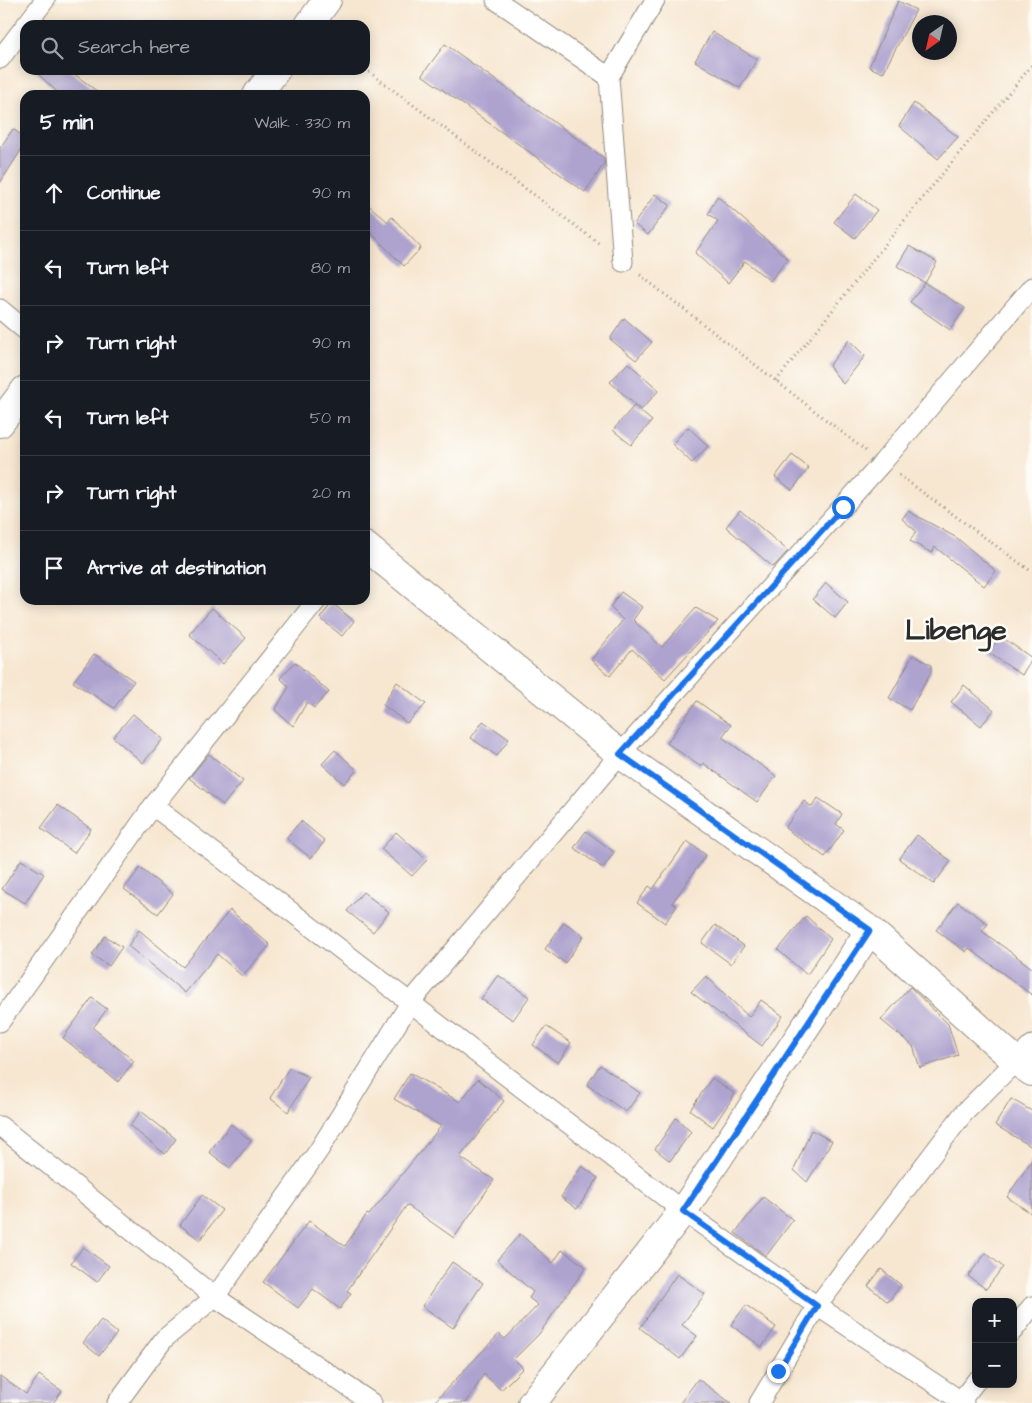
<!DOCTYPE html>
<meta charset="utf-8">
<style>
body{margin:0;font-family:"Architects Daughter",sans-serif;background:#242831;color:#f1f3f6}
.controls{position:absolute;right:15px;bottom:15px;display:grid;overflow:hidden;border-radius:10px;box-shadow:0 2px 12px #0003}
.controls button{width:45px;height:45px;display:grid;place-items:center;padding:0;border:0;border-bottom:1px solid #363941;background:#171b24;color:#f1f3f6;font:25px sans-serif}
.compass{position:absolute;left:912px;top:15px;width:45px;height:45px;border-radius:50%;background:#171b24;box-shadow:0 2px 12px #0003;rotate:214deg}
.stop{position:absolute;width:15px;height:15px;margin:-11px;border:4px solid #1a73e8;border-radius:50%;background:#fff}
.stop.end{background:#1a73e8;border-color:#fff;box-shadow:0 1px 5px #0008}
.list{margin:0;padding:0;list-style:none}
h2{display:flex;justify-content:space-between;align-items:center;height:65px;margin:0;padding:0 20px;font-size:21px}
h2 small{font-size:16px;font-weight:400;color:#9ea1a6}
.list li{display:grid;grid-template-columns:32px 1fr auto;gap:15px;align-items:center;box-sizing:border-box;height:75px;padding:0 20px;border-top:1px solid #363941}
.list b{display:block;font-size:19px;white-space:nowrap}
.list em{font-size:16px;font-style:normal;color:#9ea1a6}
.icon{flex:none;width:28px;height:28px;fill:none;stroke:currentColor;stroke-width:2;stroke-linecap:round;stroke-linejoin:round}
.map{position:relative;flex:none;width:1032px;height:1403px;overflow:hidden}
.search{position:absolute;background:#171b24;box-shadow:0 2px 12px #0003;left:20px;top:20px;width:350px;height:55px;display:flex;align-items:center;gap:12px;box-sizing:border-box;padding:0 18px;border-radius:15px;color:#9ea1a6;font-size:19px}
.panel{position:absolute;background:#171b24;box-shadow:0 2px 12px #0003;left:20px;top:90px;width:350px;height:515px;border-radius:15px}
.map>svg:first-child{display:block}
.building{fill:#aea3cf}
.lines{fill:none;stroke-linecap:round;stroke-linejoin:round}
.street-casing{stroke:#91897e;stroke-width:21}
.secondary-casing{stroke:#91897e;stroke-width:30}
.path{stroke:#91897e;stroke-width:3;stroke-dasharray:1 4;stroke-linecap:butt}
.street{stroke:#fff;stroke-width:19}
.secondary{stroke:#fff;stroke-width:28}
.route{stroke:#1a73e8;stroke-width:6}
.labels{text-anchor:middle;stroke-width:5;stroke-linejoin:round;paint-order:stroke}
.town-label{font-size:29px;font-weight:bold;fill:#2b2b2b;stroke:#fdfcf7}
</style>
<div class="map">
<svg width="1032" height="1403" viewBox="0 0 1032 1403">
<rect width="100%" height="100%" fill="#fdfcf7"/>
<filter id="ink" filterUnits="userSpaceOnUse"><feTurbulence type="fractalNoise" baseFrequency=".02" numOctaves="2"/><feDisplacementMap in="SourceGraphic" scale="10" xChannelSelector="R" yChannelSelector="G"/><feConvolveMatrix kernelMatrix="1 2 1 2 8 2 1 2 1" color-interpolation-filters="sRGB"/></filter>
<filter id="wash" filterUnits="userSpaceOnUse"><feTurbulence type="fractalNoise" baseFrequency=".0096" numOctaves="4" result="noise"/><feDisplacementMap in="SourceGraphic" scale="20" xChannelSelector="R" yChannelSelector="G"/><feGaussianBlur stdDeviation="1.12" result="paint"/><feColorMatrix in="noise" values="0 0 0 0 0 0 0 0 0 0 0 0 0 0 0 0 0 1.4 0 .05"/><feComposite in="paint" operator="in"/></filter>
<g filter="url(#wash)">
<rect width="100%" height="100%" fill="#f7e7d1"/>
<g id="blocks">
<g class="building">
<polygon points="898,1 916,10 883,73 869,67"/>
<polygon points="712,32 757,59 740,88 695,61"/>
<polygon points="445,44 604,158 604,164 585,192 422,75"/>
<polygon points="34,70 69,70 102,95 60,95"/>
<polygon points="914,103 958,137 938,159 899,126"/>
<polygon points="13,129 25,138 25,144 0,183 0,148"/>
<polygon points="655,194 670,205 648,235 634,224"/>
<polygon points="856,194 877,210 855,238 834,222"/>
<polygon points="717,196 788,259 770,281 745,261 728,283 695,253 718,221 708,214"/>
<polygon points="365,202 388,222 392,217 421,248 404,266 365,227"/>
<polygon points="909,246 937,262 925,283 897,266"/>
<polygon points="925,283 965,308 950,330 910,302"/>
<polygon points="624,318 652,342 636,360 610,339"/>
<polygon points="849,340 865,356 843,384 829,366"/>
<polygon points="628,363 659,390 641,410 610,382"/>
<polygon points="634,406 652,421 631,445 613,430"/>
<polygon points="688,427 708,446 692,463 672,444"/>
<polygon points="792,455 809,468 792,490 775,477"/>
<polygon points="740,510 788,551 773,567 726,527"/>
<polygon points="908,511 957,538 996,571 984,586 935,547 932,553 910,541 916,531 902,519"/>
<polygon points="826,583 848,602 835,618 813,599"/>
<polygon points="621,592 642,607 633,620 662,647 696,608 718,621 665,679 632,649 610,676 591,660 623,620 610,607"/>
<polygon points="332,603 354,621 342,636 320,618"/>
<polygon points="212,608 246,638 223,664 189,634"/>
<polygon points="1000,636 1032,658 1022,675 989,653"/>
<polygon points="94,654 134,681 114,708 73,682"/>
<polygon points="913,655 931,665 931,672 910,710 889,698"/>
<polygon points="295,662 329,692 314,708 307,702 293,726 275,710 289,687 280,678"/>
<polygon points="397,682 426,704 407,723 383,705"/>
<polygon points="964,685 994,710 981,726 951,702"/>
<polygon points="697,701 731,725 722,737 776,776 757,802 703,763 701,767 667,743"/>
<polygon points="133,714 163,739 143,763 113,737"/>
<polygon points="483,721 509,739 497,756 471,738"/>
<polygon points="335,750 357,770 344,784 322,764"/>
<polygon points="209,754 243,781 223,805 189,778"/>
<polygon points="818,798 842,814 836,824 844,830 825,857 785,828 804,801 812,807"/>
<polygon points="58,805 91,829 74,853 41,828"/>
<polygon points="301,821 325,841 311,858 286,838"/>
<polygon points="586,831 614,852 603,868 574,848"/>
<polygon points="396,832 427,860 412,876 381,849"/>
<polygon points="917,835 951,861 934,884 899,859"/>
<polygon points="687,841 706,855 672,903 677,906 665,923 637,903 649,886 653,889"/>
<polygon points="21,860 44,874 25,903 2,889"/>
<polygon points="140,868 173,894 158,914 124,889"/>
<polygon points="363,892 389,912 373,932 347,911"/>
<polygon points="958,902 988,924 982,931 1032,968 1032,995 969,948 966,952 936,930"/>
<polygon points="230,910 270,945 242,976 217,954 185,993 128,946 139,930 183,967"/>
<polygon points="806,916 831,939 807,975 778,950"/>
<polygon points="564,922 584,936 565,963 545,949"/>
<polygon points="715,925 744,946 731,964 702,943"/>
<polygon points="105,936 122,947 109,966 92,955"/>
<polygon points="498,975 529,997 513,1020 481,999"/>
<polygon points="706,976 749,1017 761,1000 783,1016 762,1046 691,992"/>
<polygon points="910,987 948,1024 958,1055 920,1068 913,1046 881,1020"/>
<polygon points="92,998 107,1009 93,1028 134,1061 118,1082 63,1038"/>
<polygon points="546,1026 571,1043 558,1063 533,1045"/>
<polygon points="600,1065 640,1093 626,1112 587,1085"/>
<polygon points="289,1068 309,1077 288,1112 270,1098"/>
<polygon points="410,1073 460,1102 478,1079 504,1101 460,1157 494,1180 454,1238 407,1205 347,1291 351,1293 340,1309 313,1289 298,1308 263,1282 309,1221 345,1246 367,1214 369,1215 441,1126 394,1099"/>
<polygon points="712,1078 735,1094 713,1127 690,1110"/>
<polygon points="1011,1099 1032,1111 1032,1147 995,1125"/>
<polygon points="141,1111 176,1139 165,1154 130,1126"/>
<polygon points="676,1118 691,1132 670,1161 655,1149"/>
<polygon points="231,1124 251,1141 230,1168 209,1152"/>
<polygon points="811,1130 832,1141 807,1182 794,1170"/>
<polygon points="1032,1160 1032,1214 1007,1197"/>
<polygon points="582,1166 598,1178 577,1209 561,1197"/>
<polygon points="202,1195 222,1210 200,1240 180,1225"/>
<polygon points="763,1197 793,1220 766,1256 735,1233"/>
<polygon points="520,1234 553,1263 562,1250 586,1267 539,1334 514,1359 523,1368 501,1390 484,1374 466,1403 433,1403 499,1334 505,1339 538,1305 529,1298 533,1292 497,1260"/>
<polygon points="83,1247 109,1266 97,1282 71,1263"/>
<polygon points="986,1253 1003,1267 986,1289 968,1276"/>
<polygon points="452,1262 483,1283 453,1328 422,1306"/>
<polygon points="881,1269 901,1285 888,1302 868,1286"/>
<polygon points="677,1274 705,1294 682,1325 697,1336 680,1359 640,1328"/>
<polygon points="746,1305 776,1327 762,1347 731,1325"/>
<polygon points="101,1320 117,1333 99,1356 83,1343"/>
<polygon points="39,1375 62,1391 53,1403 0,1403 0,1376 26,1394"/>
<polygon points="698,1379 731,1403 680,1403"/>
</g>
</g>
</g>
<g filter="url(#ink)">
<use href="#blocks" fill-opacity="0" stroke="#91897e" stroke-width="1"/>
<g class="lines">
<g class="street-casing">
<g id="street">
<polyline points="496,0 609,77"/>
<polyline points="26,25 45,0"/>
<polyline points="0,59 25,26"/>
<polyline points="623,262 609,77 655,0"/>
<polyline points="0,309 25,330"/>
<polyline points="153,806 683,1211 817,1306 964,1403"/>
<polyline points="0,1022 153,806 317,600"/>
<polyline points="0,1126 215,1297 372,1403"/>
<polyline points="1013,1331 1032,1306"/>
<polyline points="117,1403 164,1339 215,1297 319,1150 410,1003 620,754 882,463 1032,287"/>
<polyline points="759,1403 817,1306 963,1114 1032,1045"/>
<polyline points="959,1403 976,1381"/>
</g>
</g>
<g class="secondary-casing">
<g id="secondary">
<polyline points="309,25 327,0"/>
<polyline points="257,95 276,70"/>
<polyline points="0,423 25,390"/>
<polyline points="365,546 620,754 870,930 1017,1062 1032,1072"/>
<polyline points="532,1403 683,1211 870,930"/>
</g>
</g>
<g class="path">
<polyline points="365,69 601,245"/>
<polyline points="640,275 866,451"/>
<polyline points="776,381 911,212 1032,65"/>
<polyline points="899,475 1032,572"/>
</g>
<use href="#street" class="street"/>
<use href="#secondary" class="secondary"/>
</g>
</g>
<g class="lines" filter="url(#ink)">
<polyline class="route" points="778,1371 817,1306 683,1211 870,930 620,754 843,507"/>
</g>
<g class="labels">
<g class="town-label">
<text x="956" y="639">Libenge</text>
</g>
</g>
</svg>
<div class="controls">
<button>+</button>
<button>−</button>
</div>
<svg class="compass" viewBox="-18 -18 36 36"><path d="M0-13l5 13h-10z" fill="#e53935"/><path d="M0 13l5-13h-10z" fill="#9ea1a6"/></svg>
<div class="stop" style="left:843px;top:507px"></div>
<div class="stop end" style="left:778px;top:1371px"></div>
<div class="search"><svg class="icon" aria-label="search" viewBox="0 0 24 24"><circle cx="10" cy="10" r="6"/><path d="M15 15l6 6"/></svg>Search here</div>
<section class="panel">
<h2>5 min<small>Walk · 330 m</small></h2>
<ul class="list">
<li><svg class="icon" aria-label="ahead" viewBox="0 0 24 24"><path d="M12 20V5M6 11l6-6 6 6"/></svg><div><b>Continue</b></div><em>90 m</em></li>
<li><svg class="icon" aria-label="left" viewBox="0 0 24 24"><path d="M17 20v-9H6M10 6l-5 5 5 5"/></svg><div><b>Turn left</b></div><em>80 m</em></li>
<li><svg class="icon" aria-label="right" viewBox="0 0 24 24"><path d="M7 20v-9h11M14 6l5 5-5 5"/></svg><div><b>Turn right</b></div><em>90 m</em></li>
<li><svg class="icon" aria-label="left" viewBox="0 0 24 24"><path d="M17 20v-9H6M10 6l-5 5 5 5"/></svg><div><b>Turn left</b></div><em>50 m</em></li>
<li><svg class="icon" aria-label="right" viewBox="0 0 24 24"><path d="M7 20v-9h11M14 6l5 5-5 5"/></svg><div><b>Turn right</b></div><em>20 m</em></li>
<li><svg class="icon" aria-label="arrive" viewBox="0 0 24 24"><path d="M6 21V4h12l-3 4 3 4H6"/></svg><div><b>Arrive at destination</b></div></li>
</ul>
</section>
</div>
